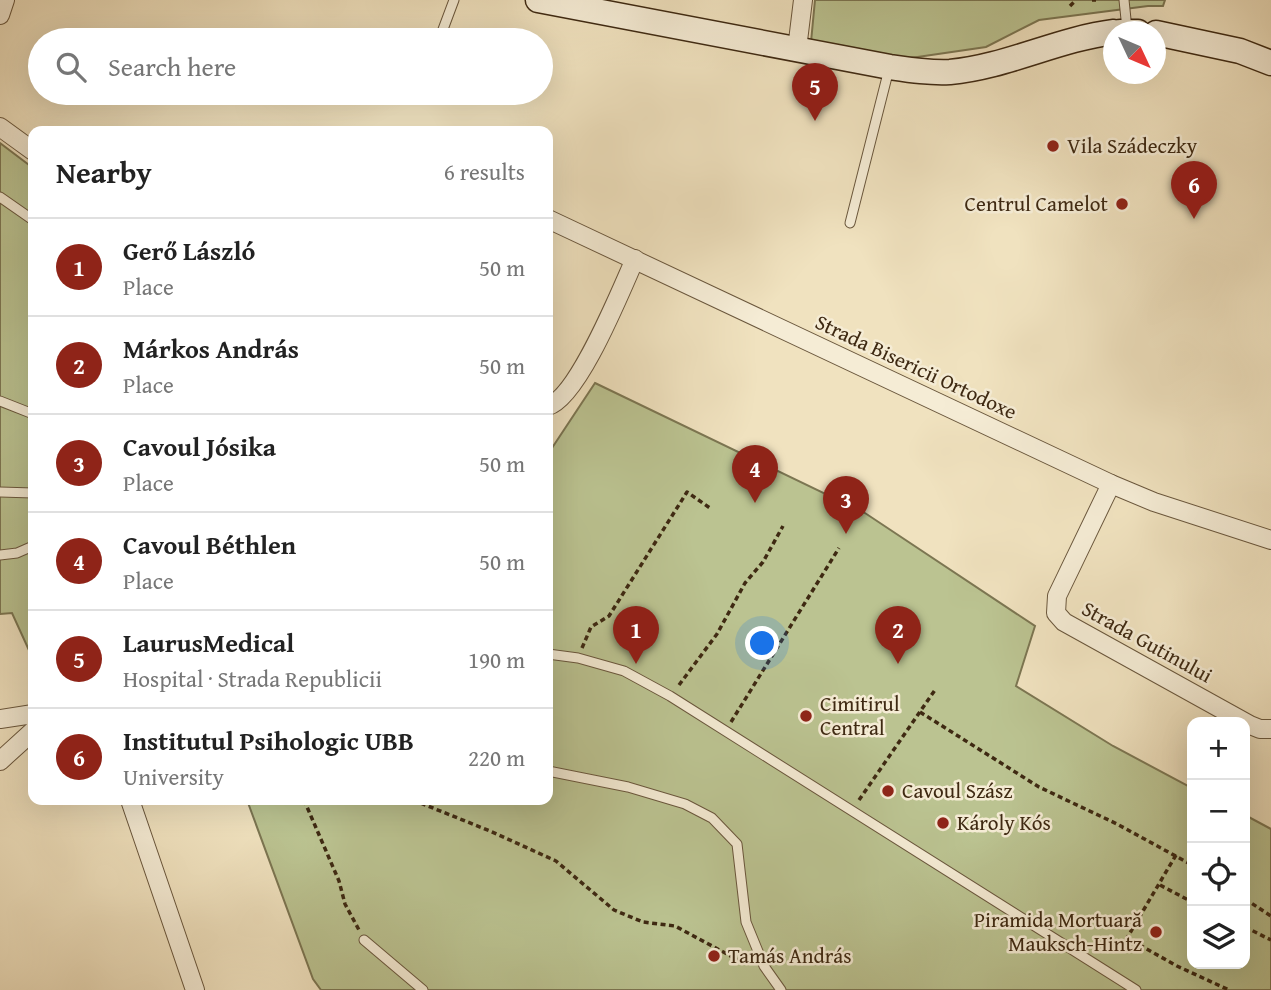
<!DOCTYPE html>
<meta charset="utf-8">
<style>
body{margin:0;font-family:"Gentium Book Plus",serif;background:#f2f2f2;color:#222}
.controls{position:absolute;right:21px;bottom:21px;display:grid;overflow:hidden;border-radius:14px;box-shadow:0 7px 28px #0002}
.controls button{width:63px;height:63px;display:grid;place-items:center;padding:0;border:0;border-bottom:2px solid #e0e0e0;background:#fff;color:#222;font:35px sans-serif}
.compass{position:absolute;left:1103px;top:21px;width:63px;height:63px;border-radius:50%;background:#fff;box-shadow:0 7px 28px #0002;rotate:134deg}
.you{position:absolute;left:763px;top:644px;width:24px;height:24px;margin:-18px;border:5px solid #fff;border-radius:50%;background:#1a73e8;box-shadow:0 0 0 10px #1a73e833}
.badge{display:grid;place-items:center;width:46px;height:46px;border-radius:50%;background:#8f2418;color:#fff;font-size:23px;font-weight:700}
.pin{position:absolute;translate:-50% -58px;filter:drop-shadow(0 2px 4px #0008)}
.pin::after{content:'';position:absolute;top:37px;width:24px;height:21px;background:inherit;clip-path:polygon(0 0,100% 0,50% 100%)}
.list{margin:0;padding:0;list-style:none}
h2{display:flex;justify-content:space-between;align-items:center;height:91px;margin:0;padding:0 28px;font-size:30px}
h2 small{font-size:23px;font-weight:400;color:#767676}
.list li{display:grid;grid-template-columns:46px 1fr auto;gap:21px;align-items:center;box-sizing:border-box;height:98px;padding:0 28px;border-top:2px solid #e0e0e0}
.list b{display:block;font-size:26px;white-space:nowrap}
.list p{margin:0;font-size:23px;white-space:nowrap;color:#767676}
.list em{font-size:23px;font-style:normal;color:#767676}
.icon{flex:none;width:38px;height:38px;fill:none;stroke:currentColor;stroke-width:2;stroke-linecap:round;stroke-linejoin:round}
.map{position:relative;flex:none;width:1271px;height:990px;overflow:hidden}
.search{position:absolute;background:#fff;box-shadow:0 7px 28px #0002;left:28px;top:28px;width:525px;height:77px;display:flex;align-items:center;gap:18px;box-sizing:border-box;padding:0 24px;border-radius:38px;color:#767676;font-size:26px}
.panel{position:absolute;background:#fff;box-shadow:0 7px 28px #0002;left:28px;top:126px;width:525px;height:679px;border-radius:14px}
.map>svg:first-child{display:block}
.green{fill:#bbc391;stroke:#7c7652;stroke-width:2}
.lines{fill:none;stroke-linecap:round;stroke-linejoin:round}
.lane-casing{stroke:#6a573d;stroke-width:11}
.street-casing{stroke:#6a573d;stroke-width:20}
.secondary-casing{stroke:#3e2912;stroke-width:27}
.path{stroke:#3e2912;stroke-width:3.5;stroke-dasharray:5 3.5;stroke-linecap:butt}
.lane{stroke:#f5ecd5;stroke-width:9}
.street{stroke:#f5ecd5;stroke-width:18}
.secondary{stroke:#f5ecd5;stroke-width:24}
.poi-dot{fill:#8f2418;stroke:#f5ecd5;stroke-width:2.5}
.labels{text-anchor:middle;stroke-width:5;stroke-linejoin:round;paint-order:stroke}
.poi-label{font-size:21px;fill:#3e2912;stroke:#f5ecd5;text-anchor:start}
.street-label{font-size:21px;fill:#3e2912;stroke:#f5ecd5}
</style>
<div class="map">
<svg width="1271" height="990" viewBox="0 0 1271 990">
<rect width="100%" height="100%" fill="#f0e2bf"/>
<filter id="stains"><feTurbulence type="fractalNoise" baseFrequency=".00286" numOctaves="4"/><feColorMatrix values="0 0 0 0 .2 0 0 0 0 .09 0 0 0 0 .02 0 0 0 .5 -.17"/></filter>
<radialGradient id="worn" r=".72"><stop offset=".6" stop-color="#630" stop-opacity="0"/><stop offset="1" stop-color="#630" stop-opacity=".3"/></radialGradient>
<g class="green">
<polygon points="815,0 1165,0 1163,6 1148,6 1039,20 986,47 897,60 811,42"/>
<polygon points="0,143 33,168 33,659 12,613 0,614"/>
<polygon points="595,383 865,513 1035,626 1016,686 1113,746 1192,788 1192,964 1245,964 1245,815 1271,829 1271,990 321,990 313,979 247,800 548,800 548,454"/>
</g>
<g class="lines">
<g class="lane-casing">
<g id="lane">
<polyline points="1124,0 1127,29"/>
<polyline points="439,40 454,0"/>
<polyline points="0,197 33,220"/>
<polyline points="850,223 889,69"/>
<polyline points="0,401 33,414"/>
<polyline points="0,492 33,493"/>
<polyline points="0,555 17,553 33,546"/>
<polyline points="548,654 578,658 624,671 670,696 1136,990"/>
<polyline points="548,771 628,787 685,804 712,818 737,844 746,922 764,966 781,990"/>
<polyline points="364,940 423,990"/>
</g>
</g>
<g class="street-casing">
<g id="street">
<polyline points="0,15 5,0"/>
<polyline points="797,49 803,0"/>
<polyline points="0,127 33,151"/>
<polyline points="548,219 1111,484 1154,502 1271,540"/>
<path d="M548 406C578 398 621 290 635 259"/>
<polyline points="1111,484 1057,596 1056,613 1064,622 1250,725 1260,729 1271,729"/>
<polyline points="0,719 33,714"/>
<polyline points="0,761 33,731"/>
<polyline points="130,800 195,990"/>
</g>
</g>
<g class="secondary-casing">
<g id="secondary">
<path d="M538 0 890 67C910 70 929 73 950 72 1006 67 1058 39 1114 32"/>
<polyline points="1120,32 1138,32"/>
<polyline points="1156,33 1240,51 1271,63"/>
</g>
</g>
<g class="path">
<polyline points="1092,0 1096,0"/>
<polyline points="1070,6 1076,0"/>
<polyline points="582,648 591,627 609,616 687,492 710,508"/>
<polyline points="679,685 717,634 745,583 763,562 783,526"/>
<polyline points="920,712 1039,787 1117,824 1192,865"/>
<polyline points="731,722 839,548"/>
<polyline points="304,800 339,881 345,904 359,930"/>
<polyline points="413,800 490,831 556,861 614,910 643,922 675,926 740,961 749,962"/>
<polyline points="859,800 935,690"/>
<polyline points="1176,855 1127,938 1177,966 1229,990"/>
<polyline points="1160,885 1192,902"/>
<polyline points="1245,899 1271,916"/>
<polyline points="1245,927 1271,940"/>
</g>
<use href="#lane" class="lane"/>
<use href="#street" class="street"/>
<use href="#secondary" class="secondary"/>
</g>
<g class="poi-dot">
<circle cx="1053" cy="146" r="7"/>
<circle cx="1122" cy="204" r="7"/>
<circle cx="806" cy="716" r="7"/>
<circle cx="888" cy="791" r="7"/>
<circle cx="943" cy="823" r="7"/>
<circle cx="1156" cy="932" r="7"/>
<circle cx="714" cy="956" r="7"/>
</g>
<g class="labels">
<g class="poi-label">
<text x="1067" y="153">Vila Szádeczky</text>
<text x="1108" y="211" text-anchor="end">Centrul Camelot</text>
<text x="820" y="711">Cimitirul<tspan x="820" dy="24">Central</tspan></text>
<text x="902" y="798">Cavoul Szász</text>
<text x="957" y="830">Károly Kós</text>
<text x="1142" y="927" text-anchor="end">Piramida Mortuară<tspan x="1142" dy="24">Mauksch-Hintz</tspan></text>
<text x="728" y="963">Tamás András</text>
</g>
<g class="street-label">
<text transform="translate(916 367) rotate(25)" y="7">Strada Bisericii Ortodoxe</text>
<text transform="translate(1147 642) rotate(29)" y="7">Strada Gutinului</text>
</g>
</g>
<rect width="100%" height="100%" filter="url(#stains)"/>
<rect width="100%" height="100%" fill="url(#worn)"/>
</svg>
<div class="controls">
<button>+</button>
<button>−</button>
<button><svg class="icon" aria-label="locate" viewBox="0 0 24 24"><circle cx="12" cy="12" r="6"/><path d="M12 2v4M12 18v4M2 12h4M18 12h4"/></svg></button>
<button><svg class="icon" aria-label="layers" viewBox="0 0 24 24"><path d="M12 4l9 5-9 5-9-5zM3 14l9 5 9-5"/></svg></button>
</div>
<svg class="compass" viewBox="-18 -18 36 36"><path d="M0-13l5 13h-10z" fill="#e53935"/><path d="M0 13l5-13h-10z" fill="#767676"/></svg>
<div class="you"></div>
<div class="pin badge" style="left:636px;top:664px">1</div>
<div class="pin badge" style="left:898px;top:664px">2</div>
<div class="pin badge" style="left:846px;top:534px">3</div>
<div class="pin badge" style="left:755px;top:503px">4</div>
<div class="pin badge" style="left:815px;top:121px">5</div>
<div class="pin badge" style="left:1194px;top:219px">6</div>
<div class="search"><svg class="icon" aria-label="search" viewBox="0 0 24 24"><circle cx="10" cy="10" r="6"/><path d="M15 15l6 6"/></svg>Search here</div>
<section class="panel">
<h2>Nearby<small>6 results</small></h2>
<ul class="list">
<li><span class="badge">1</span><div><b>Gerő László</b><p>Place</p></div><em>50 m</em></li>
<li><span class="badge">2</span><div><b>Márkos András</b><p>Place</p></div><em>50 m</em></li>
<li><span class="badge">3</span><div><b>Cavoul Jósika</b><p>Place</p></div><em>50 m</em></li>
<li><span class="badge">4</span><div><b>Cavoul Béthlen</b><p>Place</p></div><em>50 m</em></li>
<li><span class="badge">5</span><div><b>LaurusMedical</b><p>Hospital · Strada Republicii</p></div><em>190 m</em></li>
<li><span class="badge">6</span><div><b>Institutul Psihologic UBB</b><p>University</p></div><em>220 m</em></li>
</ul>
</section>
</div>
